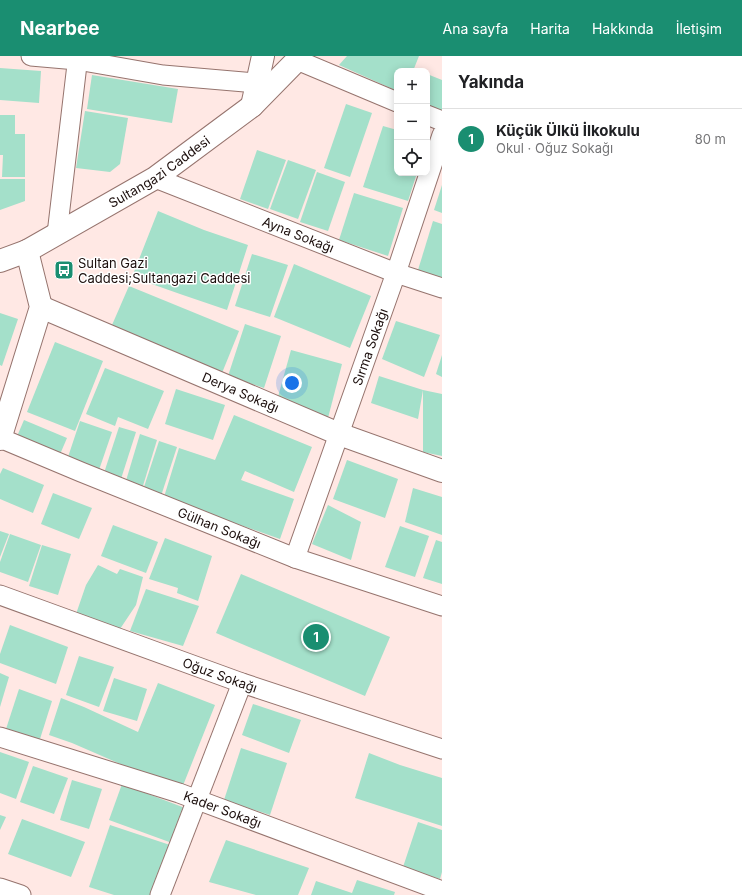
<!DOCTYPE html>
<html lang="tr">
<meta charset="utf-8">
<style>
body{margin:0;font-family:Inter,sans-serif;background:#f6f6f6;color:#202124}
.controls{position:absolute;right:12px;top:12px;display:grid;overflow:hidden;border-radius:8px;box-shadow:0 2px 10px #0003}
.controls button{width:36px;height:36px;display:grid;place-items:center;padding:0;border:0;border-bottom:1px solid #e0e0e0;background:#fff;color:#202124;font:20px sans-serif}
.you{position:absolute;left:292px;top:327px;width:14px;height:14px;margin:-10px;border:3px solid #fff;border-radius:50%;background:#1a73e8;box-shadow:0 0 0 6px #1a73e833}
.badge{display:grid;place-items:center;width:26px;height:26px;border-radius:50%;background:#1a8e71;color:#fff;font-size:13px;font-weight:700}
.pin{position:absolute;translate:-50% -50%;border:2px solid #fff;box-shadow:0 1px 4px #0006}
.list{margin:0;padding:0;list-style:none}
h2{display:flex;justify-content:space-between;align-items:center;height:52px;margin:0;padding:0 16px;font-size:17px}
h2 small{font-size:13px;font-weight:400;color:#757577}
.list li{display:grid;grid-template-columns:26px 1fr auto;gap:12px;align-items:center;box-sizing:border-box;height:60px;padding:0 16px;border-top:1px solid #e0e0e0}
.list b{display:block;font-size:15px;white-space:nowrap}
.list p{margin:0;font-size:13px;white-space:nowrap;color:#757577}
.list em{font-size:13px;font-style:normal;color:#757577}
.icon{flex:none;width:22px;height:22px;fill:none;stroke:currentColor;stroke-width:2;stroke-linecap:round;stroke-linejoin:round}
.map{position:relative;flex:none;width:442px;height:839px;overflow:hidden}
header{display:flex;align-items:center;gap:24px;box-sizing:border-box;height:56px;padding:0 20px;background:#1a8e71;color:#fff}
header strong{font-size:19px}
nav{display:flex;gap:22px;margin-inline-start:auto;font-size:14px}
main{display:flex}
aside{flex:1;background:#fff}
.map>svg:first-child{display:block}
.building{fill:#a4e0ca}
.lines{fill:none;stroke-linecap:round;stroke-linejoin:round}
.street-casing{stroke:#96746e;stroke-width:21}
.secondary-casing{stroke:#96746e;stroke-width:24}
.street{stroke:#fff;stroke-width:19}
.secondary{stroke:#fff;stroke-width:22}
.labels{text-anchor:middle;stroke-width:3;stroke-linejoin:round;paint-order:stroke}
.street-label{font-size:13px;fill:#1b0e0c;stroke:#fff}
.poi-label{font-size:13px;fill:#1b0e0c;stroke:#fff;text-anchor:start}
</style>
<header>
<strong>Nearbee</strong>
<nav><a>Ana sayfa</a><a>Harita</a><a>Hakkında</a><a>İletişim</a></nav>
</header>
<main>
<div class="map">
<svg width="442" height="839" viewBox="0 0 442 839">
<rect width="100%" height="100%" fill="#ffe8e4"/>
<g class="building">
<polygon points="347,0 419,0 413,15 397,15 397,35 339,9"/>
<polygon points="0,12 41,15 39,47 0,44"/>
<polygon points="427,18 442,24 442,58 427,52"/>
<polygon points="92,19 178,33 172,67 87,53"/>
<polygon points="346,48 372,57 350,121 324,112"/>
<polygon points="85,55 128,62 120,108 110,116 76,112"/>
<polygon points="0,59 15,59 15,78 25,78 25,121 2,121 3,99 0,99"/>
<polygon points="383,70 397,74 397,117 417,117 408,145 363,131"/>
<polygon points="257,94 286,104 268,153 240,143"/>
<polygon points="288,104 316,114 298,163 270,153"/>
<polygon points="317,116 345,126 328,175 300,166"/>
<polygon points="0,123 25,123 25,145 0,154"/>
<polygon points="442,129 442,157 434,154"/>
<polygon points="354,137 403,152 388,200 339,184"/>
<polygon points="158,155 204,174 248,189 227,254 180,238 132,221"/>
<polygon points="433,165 442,168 442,222 418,214"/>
<polygon points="252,198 288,209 270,261 235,250"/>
<polygon points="294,208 371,240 350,292 274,261"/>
<polygon points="129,230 239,275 222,317 164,293 112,269"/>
<polygon points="0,257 18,263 2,310 0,309"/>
<polygon points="396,265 440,279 424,321 382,303"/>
<polygon points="245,268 281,280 264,332 228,320"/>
<polygon points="55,286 103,305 75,375 27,356"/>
<polygon points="291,294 342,308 328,362 276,348"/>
<polygon points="442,299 442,321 436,318"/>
<polygon points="105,312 164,335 148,373 118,361 115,370 86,358"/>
<polygon points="379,320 423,334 442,338 442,400 423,396 423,334 418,363 371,347"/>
<polygon points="176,333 225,349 213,384 165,368"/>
<polygon points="234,359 312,391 294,436 245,415 241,424 294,443 280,483 226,464 196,452 164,441 179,392 215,404"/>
<polygon points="24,364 67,382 55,410 12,392"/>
<polygon points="80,365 112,376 99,414 67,404"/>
<polygon points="119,371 136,376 120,426 103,420"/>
<polygon points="140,378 157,384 142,433 125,428"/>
<polygon points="159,385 177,391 161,440 143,434"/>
<polygon points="347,404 398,423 385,462 333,443"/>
<polygon points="3,412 44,429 33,457 0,443 0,418"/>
<polygon points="413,432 442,441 442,479 405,466"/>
<polygon points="53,437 92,452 79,483 41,468"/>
<polygon points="328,449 361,466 351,504 312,488"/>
<polygon points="113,469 158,486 146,517 101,500"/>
<polygon points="400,470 429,480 415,521 385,511"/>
<polygon points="0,475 9,478 0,501"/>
<polygon points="10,478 41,489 28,526 0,516 0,506"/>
<polygon points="165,482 212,500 198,545 177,537 178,532 149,523"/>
<polygon points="436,484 442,486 442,528 423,522"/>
<polygon points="42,489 71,498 58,539 29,530"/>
<polygon points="98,509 117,518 120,513 143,521 136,549 120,573 76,558 86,529"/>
<polygon points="241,518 390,581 365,640 216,577"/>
<polygon points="146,533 199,550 183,590 130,575"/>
<polygon points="10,569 68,591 56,628 0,607 0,598"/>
<polygon points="79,600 114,611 99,651 66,639"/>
<polygon points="0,617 9,621 0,651"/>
<polygon points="114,622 147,633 137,665 103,655"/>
<polygon points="158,627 215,649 182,732 125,710 72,687 49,679 61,642 84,651 138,676"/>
<polygon points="19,633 52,645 40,683 6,673"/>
<polygon points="253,648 301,664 289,697 242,679"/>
<polygon points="241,692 287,707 270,759 224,744"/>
<polygon points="0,696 29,706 16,743 0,737"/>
<polygon points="369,697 400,709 442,722 442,770 355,742"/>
<polygon points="33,710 68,722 54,758 20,746"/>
<polygon points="72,724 102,733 89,773 60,764"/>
<polygon points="122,728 185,752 172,787 109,764"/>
<polygon points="0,759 6,761 0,774"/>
<polygon points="22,763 85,786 71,821 8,798"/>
<polygon points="418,766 442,774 442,816 440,823 403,811"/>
<polygon points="110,769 170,789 153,839 114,839 89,831"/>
<polygon points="226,784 309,812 298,839 256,839 209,826"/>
<polygon points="357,824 395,836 394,839 311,839 316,825 352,837"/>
</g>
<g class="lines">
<g class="street-casing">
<g id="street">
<polyline points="31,0 77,4 163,19 257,27"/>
<polyline points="297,4 397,46"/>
<polyline points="427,59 442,65"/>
<path id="s1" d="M155 122 396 217 442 232"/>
<polyline points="57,178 78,0"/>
<path id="s2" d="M0 382 81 416 295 502 442 550"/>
<path id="s3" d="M295 502 396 217 442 79"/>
<path id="s4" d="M0 539 242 627 442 693"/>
<path id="s5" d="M0 681 179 737 442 835"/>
<polyline points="0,832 21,839"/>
<polyline points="160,839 242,627"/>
</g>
</g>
<g class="secondary-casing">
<g id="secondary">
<polyline points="252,50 263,0"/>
<path id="s6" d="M0 205 27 195 155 122 252 50 301 0"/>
<path id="s7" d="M41 251 339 378 442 415"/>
<polyline points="0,383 41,251 27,195"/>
</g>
</g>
<use href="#street" class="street"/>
<use href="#secondary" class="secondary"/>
</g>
<defs>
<g id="bus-square" transform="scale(1)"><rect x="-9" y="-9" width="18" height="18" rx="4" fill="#1a8e71" stroke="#fff"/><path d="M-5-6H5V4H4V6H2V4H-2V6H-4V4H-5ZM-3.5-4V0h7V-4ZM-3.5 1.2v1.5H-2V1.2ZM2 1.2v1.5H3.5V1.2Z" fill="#fff"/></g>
</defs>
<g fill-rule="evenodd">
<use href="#bus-square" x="64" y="214"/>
</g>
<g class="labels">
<g class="street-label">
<text dy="5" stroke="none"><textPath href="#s6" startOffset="183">Sultangazi Caddesi</textPath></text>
<text dy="5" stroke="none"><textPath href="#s1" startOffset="154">Ayna Sokağı</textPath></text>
<text dy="5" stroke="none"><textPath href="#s3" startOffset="224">Sırma Sokağı</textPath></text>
<text dy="5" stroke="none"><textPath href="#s7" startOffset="217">Derya Sokağı</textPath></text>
<text dy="5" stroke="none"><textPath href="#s2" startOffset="237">Gülhan Sokağı</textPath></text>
<text dy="5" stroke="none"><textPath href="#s4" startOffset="234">Oğuz Sokağı</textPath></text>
<text dy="5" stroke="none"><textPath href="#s5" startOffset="234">Kader Sokağı</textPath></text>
</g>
<g class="poi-label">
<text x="78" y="212">Sultan Gazi<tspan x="78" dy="15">Caddesi;Sultangazi Caddesi</tspan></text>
</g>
</g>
</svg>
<div class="controls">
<button>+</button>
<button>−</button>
<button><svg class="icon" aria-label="locate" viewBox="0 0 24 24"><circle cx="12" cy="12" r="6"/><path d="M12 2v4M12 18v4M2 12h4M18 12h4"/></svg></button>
</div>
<div class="you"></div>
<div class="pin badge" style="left:316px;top:581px">1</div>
</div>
<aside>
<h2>Yakında<small></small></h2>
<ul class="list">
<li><span class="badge">1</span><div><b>Küçük Ülkü İlkokulu</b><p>Okul · Oğuz Sokağı</p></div><em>80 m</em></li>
</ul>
</aside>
</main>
